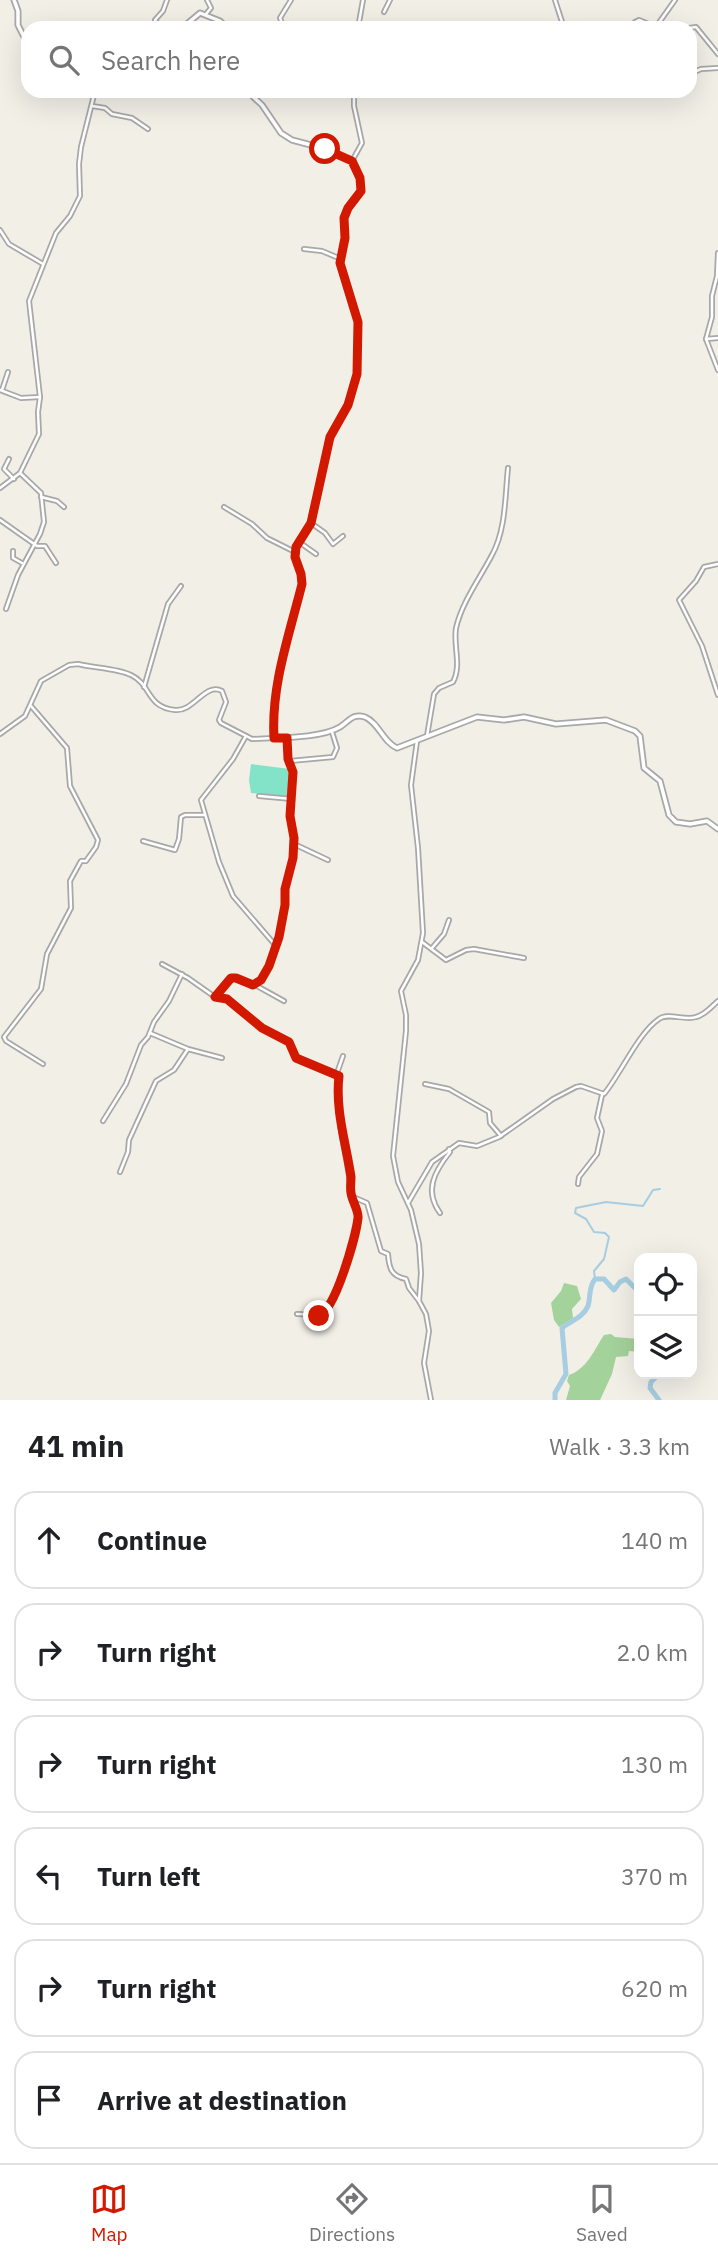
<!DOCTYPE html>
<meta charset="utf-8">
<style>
body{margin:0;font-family:"IBM Plex Sans",sans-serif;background:#f2f2f2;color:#202124}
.controls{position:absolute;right:21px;bottom:21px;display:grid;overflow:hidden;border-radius:14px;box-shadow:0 7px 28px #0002}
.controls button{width:63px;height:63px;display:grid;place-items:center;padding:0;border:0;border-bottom:2px solid #e0e0e0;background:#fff;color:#202124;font:35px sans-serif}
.stop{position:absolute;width:21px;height:21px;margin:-16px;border:5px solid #d21900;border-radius:50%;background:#fff}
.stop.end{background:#d21900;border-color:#fff;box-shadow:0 2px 7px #0008}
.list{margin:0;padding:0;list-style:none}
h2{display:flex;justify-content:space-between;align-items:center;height:91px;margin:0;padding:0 28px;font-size:30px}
h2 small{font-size:23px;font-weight:400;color:#757577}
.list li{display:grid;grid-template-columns:46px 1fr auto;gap:21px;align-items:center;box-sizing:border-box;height:98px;margin:0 14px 14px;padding:0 14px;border:2px solid #e0e0e0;border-radius:21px}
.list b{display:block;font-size:26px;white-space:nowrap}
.list em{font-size:23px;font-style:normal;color:#757577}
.icon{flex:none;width:38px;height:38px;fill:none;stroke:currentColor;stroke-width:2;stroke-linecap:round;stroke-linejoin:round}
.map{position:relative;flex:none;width:718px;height:1400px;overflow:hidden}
.search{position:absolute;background:#fff;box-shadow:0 7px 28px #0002;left:21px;right:21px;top:21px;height:77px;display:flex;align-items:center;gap:18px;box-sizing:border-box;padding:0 24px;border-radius:21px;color:#757577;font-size:26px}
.sheet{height:763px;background:#fff}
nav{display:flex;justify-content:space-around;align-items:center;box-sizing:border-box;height:98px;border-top:2px solid #e0e0e0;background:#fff;font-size:19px;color:#757577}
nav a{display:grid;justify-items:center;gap:4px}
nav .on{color:#d21900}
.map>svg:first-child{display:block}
.forest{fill:#a4d29b}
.pitch{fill:#83e3c9}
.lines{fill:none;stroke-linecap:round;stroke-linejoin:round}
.stream{stroke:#a6cde1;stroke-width:2}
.river{stroke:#a6cde1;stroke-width:5}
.minor-casing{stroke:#a8a8a8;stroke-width:6}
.tertiary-casing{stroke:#a8a8a8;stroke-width:7}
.minor{stroke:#fff;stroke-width:2.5}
.tertiary{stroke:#fff;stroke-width:3.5}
.route{stroke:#d21900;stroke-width:9}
</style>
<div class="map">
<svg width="718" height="1400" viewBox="0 0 718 1400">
<rect width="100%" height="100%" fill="#f2efe7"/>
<g class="forest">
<polygon points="564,1283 577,1286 581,1299 572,1309 573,1318 559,1327 554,1320 551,1303 561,1291"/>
<path d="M611 1334 615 1337 639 1339V1352L629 1351 628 1356 616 1357 612 1374 600 1400H566L570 1386 567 1381 569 1375C587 1369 594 1350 604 1335Z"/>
</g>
<polygon class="pitch" points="251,764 290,769 290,797 251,793 249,780"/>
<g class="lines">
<polyline class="stream" points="595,1279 594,1271 604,1259 609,1237 605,1233 594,1232 586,1219 575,1213 576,1208 606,1202 643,1206 653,1190 660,1189"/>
<g class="river">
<path d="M555 1400V1393L566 1374 562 1328C570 1321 583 1318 588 1306 591 1297 588 1288 595 1279H604L614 1290 620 1282 626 1279 639 1292"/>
<polyline points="659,1400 650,1388 651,1382 659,1374"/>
</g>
<g class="minor-casing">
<g id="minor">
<polyline points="555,0 564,28"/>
<polyline points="384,12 390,0"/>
<polyline points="206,14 211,8 207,0"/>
<polyline points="161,28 155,20 163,11 167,0"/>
<polyline points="284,28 280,18 291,0"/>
<polyline points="358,28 363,0"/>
<polyline points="631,28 635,22 639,20 651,25 658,24 675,0"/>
<polyline points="689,28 696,27 718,54"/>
<polyline points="690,74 701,69 718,68"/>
<polyline points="92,106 105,108 112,114 132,118 148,129"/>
<polyline points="352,161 362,143 354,106 354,91"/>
<polyline points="0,230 9,244 43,264"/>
<polyline points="304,249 322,251 341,259"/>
<polyline points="718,253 717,276 712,296 712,317 706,339 718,370"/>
<polyline points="706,339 718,338"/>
<polyline points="0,390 21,398 40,397"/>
<polyline points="2,390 8,372"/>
<polyline points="9,459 4,469 14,479"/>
<polyline points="0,488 20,473 39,434 38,412 40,397 29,301 56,233 70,216 80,196 79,164 81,147 95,91"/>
<polyline points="41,497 57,501 64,507"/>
<polyline points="224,507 252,524 267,538 295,552"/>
<polyline points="0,520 37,546 45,546 56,563"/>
<polyline points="311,523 325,533 333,544 343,536"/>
<polyline points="299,542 316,554"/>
<polyline points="13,551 13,558 22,563"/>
<polyline points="718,564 704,567 696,581 679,600 702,646 718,695"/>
<polyline points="6,609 18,575 40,534 44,522 41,493 20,473"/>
<polyline points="144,687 168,604 181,586"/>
<polyline points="31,706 67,748 70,786 98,840 96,847 86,861 81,861 70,881 71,908 47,954 41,989 4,1037 6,1041 43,1064"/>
<path d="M0 734 25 716 41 681 69 665 78 664C93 668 117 668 131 675 152 685 146 707 175 710 194 712 205 682 222 691L226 702 219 720 221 723 252 739 274 738"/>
<polyline points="246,736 233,759 201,800 219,862 233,896 276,946"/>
<path d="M427 736 434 694 439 688 453 682C462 665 453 646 456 628 462 602 480 578 492 555 506 530 505 496 508 468"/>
<polyline points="417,741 411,785 418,848 423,933 418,960 401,991 406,1015 406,1031 393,1156 398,1182 411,1210 419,1244 421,1273 419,1301 426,1314 429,1331 424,1363 431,1400"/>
<polyline points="290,761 333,757 337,748 332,732"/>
<polyline points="259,796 292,799"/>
<polyline points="143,841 175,850 179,839 181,817 185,815 204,815"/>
<polyline points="294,844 328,860"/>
<polyline points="422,942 446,960 466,950 474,949 524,958"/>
<polyline points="432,948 444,934 449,920"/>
<path d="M162 964 188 978 215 997 228 999 262 1028 288 1042 296 1058 338 1074C339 1090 339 1107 340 1124 343 1148 350 1171 351 1196L367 1203 381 1251 388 1254C389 1268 391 1276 406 1279L409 1288 419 1301"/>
<polyline points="255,985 284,1001"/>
<polyline points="215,997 231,978 236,978 253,985 261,980 269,966 279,937 285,905 284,891 293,858 294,838 290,813 293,772 288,759 287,738"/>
<polyline points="150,1033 188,1049 222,1058"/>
<polyline points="337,1073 343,1056"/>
<polyline points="425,1084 449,1089 489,1112 490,1123 501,1136"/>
<polyline points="103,1121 126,1084 141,1045 148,1037 154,1022 169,1001 182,974"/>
<polyline points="120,1172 128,1152 129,1140 156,1081 174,1070 188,1049"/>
<polyline points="578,1184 579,1177 597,1154 602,1131 597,1118 602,1095"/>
<path d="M408 1203 432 1162 459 1143 477 1146 499 1137 553 1099 576 1087 581 1086 604 1094C620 1075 639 1032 659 1019 668 1012 685 1021 696 1017 705 1015 711 1007 718 1001"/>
<path d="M440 1213C424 1191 434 1172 450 1152L449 1149"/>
<path d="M297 1314 322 1315C334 1307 358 1233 358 1217 359 1212 353 1204 352 1197"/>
</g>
</g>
<g class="tertiary-casing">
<g id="tertiary">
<polyline points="14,0 18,11 18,25 28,45"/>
<polyline points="182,28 200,13 220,21 227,28"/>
<path d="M247 91 262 105 281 133 292 140 326 149 352 161 360 178 361 191 348 208 344 218 345 238 340 263 358 322 357 374 348 405 330 437 311 523 296 547 295 557 301 574 302 584C289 636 271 685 274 738 292 738 325 736 340 727 349 721 353 713 365 717 379 723 383 742 397 748L477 717 504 720 524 717 556 724 606 720 635 731 640 736 644 768 660 781 669 815 676 822 690 824 707 821 718 829"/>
</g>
</g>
<use href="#minor" class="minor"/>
<use href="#tertiary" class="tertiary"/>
</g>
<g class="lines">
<path class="route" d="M319 1316C335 1311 356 1236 358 1218 359 1211 352 1201 351 1193 350 1188 351 1182 351 1177 346 1143 335 1110 339 1076L296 1058 289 1042 262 1028 227 999 215 997 231 978H236L253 985 261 980 269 966 279 937 285 905V889L293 858 294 838 290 816 293 772 288 759 287 738H274C271 685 289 636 302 584L301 574 295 557 296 547 311 523 330 437 348 405 357 374 358 322 340 263 345 238 344 218 348 208 361 191 360 178 352 161 325 149"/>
</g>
</svg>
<div class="controls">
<button><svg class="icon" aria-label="locate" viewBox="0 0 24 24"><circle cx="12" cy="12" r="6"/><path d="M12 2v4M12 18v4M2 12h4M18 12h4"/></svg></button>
<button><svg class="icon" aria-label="layers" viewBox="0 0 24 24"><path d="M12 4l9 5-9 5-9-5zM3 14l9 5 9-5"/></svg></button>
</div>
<div class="stop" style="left:325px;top:149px"></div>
<div class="stop end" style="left:319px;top:1316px"></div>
<div class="search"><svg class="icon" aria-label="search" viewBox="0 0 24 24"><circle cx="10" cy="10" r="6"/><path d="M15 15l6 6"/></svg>Search here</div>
</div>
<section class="sheet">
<h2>41 min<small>Walk · 3.3 km</small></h2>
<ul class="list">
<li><svg class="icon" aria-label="ahead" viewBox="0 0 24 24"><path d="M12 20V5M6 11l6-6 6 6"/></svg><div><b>Continue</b></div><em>140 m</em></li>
<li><svg class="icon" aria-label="right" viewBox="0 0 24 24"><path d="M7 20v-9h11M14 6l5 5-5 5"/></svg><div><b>Turn right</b></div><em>2.0 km</em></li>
<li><svg class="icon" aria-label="right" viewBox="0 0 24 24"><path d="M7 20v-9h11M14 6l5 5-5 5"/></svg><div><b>Turn right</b></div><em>130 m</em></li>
<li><svg class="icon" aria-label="left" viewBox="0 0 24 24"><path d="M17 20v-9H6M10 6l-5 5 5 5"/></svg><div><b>Turn left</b></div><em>370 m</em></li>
<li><svg class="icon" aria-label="right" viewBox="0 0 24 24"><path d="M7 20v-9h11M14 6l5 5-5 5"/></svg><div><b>Turn right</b></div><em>620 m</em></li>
<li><svg class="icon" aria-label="arrive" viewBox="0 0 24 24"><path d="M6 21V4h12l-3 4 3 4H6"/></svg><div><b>Arrive at destination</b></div></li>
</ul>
</section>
<nav>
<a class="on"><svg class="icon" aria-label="map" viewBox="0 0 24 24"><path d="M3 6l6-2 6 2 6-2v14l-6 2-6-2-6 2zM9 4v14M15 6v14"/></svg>Map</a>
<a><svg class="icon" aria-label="directions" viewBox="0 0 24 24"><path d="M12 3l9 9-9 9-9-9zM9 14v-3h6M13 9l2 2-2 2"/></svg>Directions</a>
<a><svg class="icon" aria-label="saved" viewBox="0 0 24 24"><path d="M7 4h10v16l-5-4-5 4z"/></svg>Saved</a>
</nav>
